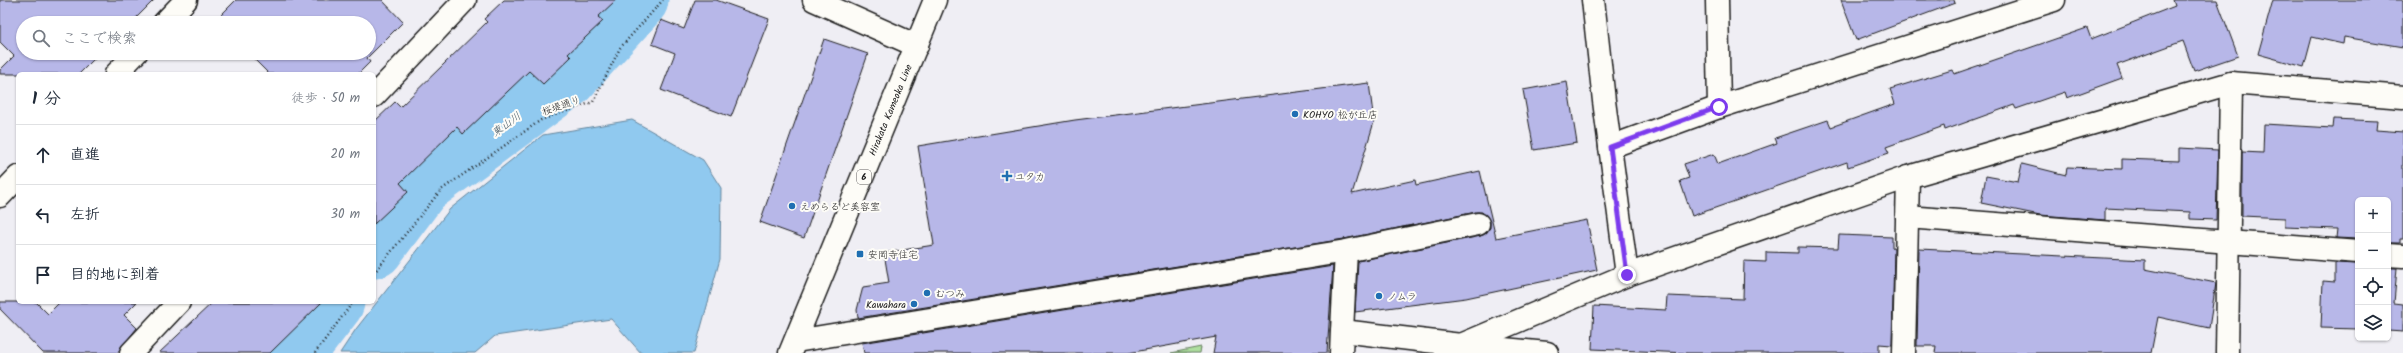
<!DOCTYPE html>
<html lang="ja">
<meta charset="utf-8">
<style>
body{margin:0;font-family:Kalam,"Klee One",sans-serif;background:#f6f6f7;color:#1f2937}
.controls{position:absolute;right:12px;bottom:12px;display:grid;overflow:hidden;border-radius:6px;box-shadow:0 1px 3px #0004}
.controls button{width:36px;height:36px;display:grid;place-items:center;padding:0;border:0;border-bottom:1px solid #e0e1e3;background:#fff;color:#1f2937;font:20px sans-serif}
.stop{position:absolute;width:12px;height:12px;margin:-9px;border:3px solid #7c3aed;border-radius:50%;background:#fff}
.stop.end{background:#7c3aed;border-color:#fff;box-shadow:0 1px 4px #0008}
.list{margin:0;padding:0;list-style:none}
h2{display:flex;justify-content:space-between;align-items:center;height:52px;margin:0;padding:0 16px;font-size:17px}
h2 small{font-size:13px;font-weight:400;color:#747a83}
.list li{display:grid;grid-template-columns:26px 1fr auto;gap:12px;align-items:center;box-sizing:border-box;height:60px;padding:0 16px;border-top:1px solid #e0e1e3}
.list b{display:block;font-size:15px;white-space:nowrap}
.list em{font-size:13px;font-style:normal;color:#747a83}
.icon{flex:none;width:22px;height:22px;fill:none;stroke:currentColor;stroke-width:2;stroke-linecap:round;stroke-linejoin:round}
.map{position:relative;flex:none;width:2403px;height:353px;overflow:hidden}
.search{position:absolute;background:#fff;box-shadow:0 1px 3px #0004;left:16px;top:16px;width:360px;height:44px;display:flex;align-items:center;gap:10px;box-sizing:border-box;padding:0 14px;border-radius:22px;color:#747a83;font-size:15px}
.panel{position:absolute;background:#fff;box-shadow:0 1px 3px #0004;left:16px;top:72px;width:360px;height:232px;border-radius:6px}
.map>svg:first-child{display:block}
.green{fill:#aedf9f;stroke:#657e5e}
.water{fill:#90c9ef;stroke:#62849b}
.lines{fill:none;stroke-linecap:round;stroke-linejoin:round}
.river{stroke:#90c9ef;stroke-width:59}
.building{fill:#b7b7e8;stroke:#1c1c1c}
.street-casing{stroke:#1c1c1c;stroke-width:25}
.primary-casing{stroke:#1c1c1c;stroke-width:25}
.path{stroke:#1c1c1c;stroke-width:2.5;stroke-dasharray:1 3;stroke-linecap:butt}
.street{stroke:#fdfcf7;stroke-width:22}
.primary{stroke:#fdfcf7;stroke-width:22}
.route{stroke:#7c3aed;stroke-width:5}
.poi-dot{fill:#1f6fb2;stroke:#fdfcf7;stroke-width:1.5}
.labels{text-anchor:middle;stroke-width:4;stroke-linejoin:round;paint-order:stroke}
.shield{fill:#fdfcf7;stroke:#605f5e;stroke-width:1}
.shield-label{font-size:9px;font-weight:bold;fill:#1c1c1c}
.street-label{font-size:10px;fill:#1c1c1c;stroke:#fdfcf7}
.poi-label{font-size:10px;fill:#1c1c1c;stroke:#fdfcf7;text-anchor:start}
.water-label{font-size:11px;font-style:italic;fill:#455966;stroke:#fdfcf7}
</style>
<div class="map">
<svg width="2403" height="353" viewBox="0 0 2403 353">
<rect width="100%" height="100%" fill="#efeef4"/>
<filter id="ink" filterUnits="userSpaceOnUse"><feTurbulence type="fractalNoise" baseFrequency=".025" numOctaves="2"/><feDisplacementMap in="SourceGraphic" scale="8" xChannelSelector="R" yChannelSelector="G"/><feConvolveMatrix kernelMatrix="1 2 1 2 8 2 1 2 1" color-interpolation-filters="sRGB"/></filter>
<g filter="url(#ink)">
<polygon class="green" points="1201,347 1200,353 1171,353"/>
<polygon class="water" points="632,120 703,160 721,188 720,259 694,353 641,353 611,319 495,336 475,353 340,353 356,329 450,209 543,135"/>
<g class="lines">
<g class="river">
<polyline points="374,249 421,186 567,79 639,0"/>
<polyline points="296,353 335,302"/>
</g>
</g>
<g class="building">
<polygon points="0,0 154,0 131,23 23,23 23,53 100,53 79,74 0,74 0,70 14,56 0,42"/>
<polygon points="236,0 382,0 403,22 367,58 370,62 358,74 269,74 248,53 369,53 369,23 218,23 216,20"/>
<polygon points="504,0 616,0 598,17 603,21 568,54 571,57 543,84 529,71 463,134 457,127 400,183 408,192 374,224 374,122 395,102 400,107 487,22 484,19"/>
<polygon points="695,0 716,0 769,19 731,117 661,90 675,53 652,44 661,20 684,29"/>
<polygon points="1841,0 1954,0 1955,3 1856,40"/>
<polygon points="2173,0 2217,0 2238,56 2194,71 2183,41 2117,65 2122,78 2067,98 2065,92 2016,109 2014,105 1945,130 1944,126 1886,147 1889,153 1848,167 1847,162 1692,216 1680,181 1689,178 1684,164 1714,154 1718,164 1777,143 1775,138 1828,120 1831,127 1895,104 1890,89 1952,70 1954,74 2087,28 2091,39 2175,6"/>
<polygon points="2273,0 2403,0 2403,47 2344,37 2343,44 2312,37 2304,67 2258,54"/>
<polygon points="824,39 868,54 804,238 760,222"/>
<polygon points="1567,82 1577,143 1534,150 1523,90"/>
<polygon points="1369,83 1374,122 1352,194 1415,180 1416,185 1480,171 1496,238 1587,220 1597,270 1466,298 1355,312 1358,261 1481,236 1490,228 1490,221 1482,212 1476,212 1344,239 858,318 857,310 863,287 889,283 884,253 934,245 918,146 1075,120"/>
<polygon points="2334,119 2377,121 2376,130 2403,132 2403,239 2400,239 2400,243 2388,243 2388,200 2358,200 2358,239 2336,238 2337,229 2285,227 2285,218 2242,216 2242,152 2263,153 2264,124 2333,128"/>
<polygon points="2179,148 2218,150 2216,220 2190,219 2190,212 2105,208 2105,220 2040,215 1981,203 1986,176 2018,182 2022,164 2066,175 2067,167 2122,169 2122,159 2179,161"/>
<polygon points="1839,235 1892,237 1892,247 1894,248 1892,345 1879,344 1879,353 1688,353 1592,349 1594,306 1666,310 1667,296 1743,299 1744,261 1766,262 1766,252 1798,253 1798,247 1838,248"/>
<polygon points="1919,249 2145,260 2145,269 2216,283 2209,328 2158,317 2151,353 1935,353 1936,346 1917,346"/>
<polygon points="2335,263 2358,264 2358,329 2321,328 2323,281 2335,282"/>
<polygon points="1333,266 1327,353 1213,353 1216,337 1128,353 864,353 862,343"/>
<polygon points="2388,268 2397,268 2394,303 2403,304 2403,332 2388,331"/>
<polygon points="0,302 36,302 48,314 60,302 137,302 124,315 137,328 117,353 43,353 0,309"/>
<polygon points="213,302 322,302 270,353 159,353"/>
</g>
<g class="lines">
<g class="street-casing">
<g id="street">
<polyline points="814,0 917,46"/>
<polyline points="1593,0 1604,101 1627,275"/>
<polyline points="1717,0 1719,107 2054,0"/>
<polyline points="164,23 186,0"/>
<polyline points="116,74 136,53"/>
<polyline points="374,96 465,0"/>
<polyline points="1610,147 1719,107"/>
<polyline points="0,196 18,177"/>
<polyline points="1907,217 2358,252"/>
<polyline points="2388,255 2403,256"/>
<polyline points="1342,331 1346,251 1478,224"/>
<polyline points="796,341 1346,251"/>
<polyline points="1461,345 1627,275 1908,177 2231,83 2403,97"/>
<polyline points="131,353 179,302"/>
<polyline points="1341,353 1342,331 1461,345 1547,353"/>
<polyline points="1904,353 1908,177"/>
<polyline points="2227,353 2231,83"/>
</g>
</g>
<g class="primary-casing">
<g id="primary">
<path id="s1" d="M790 353 935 0"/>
</g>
</g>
<g class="path">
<polyline points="374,273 441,190 541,120 593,102 620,48 663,0"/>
<polyline points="315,353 353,302"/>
</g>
<use href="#street" class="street"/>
<use href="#primary" class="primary"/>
</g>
</g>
<g class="lines" filter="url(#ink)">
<polyline class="route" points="1627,275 1610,147 1719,107"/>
</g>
<g class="poi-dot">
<circle cx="1295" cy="114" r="4"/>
<path d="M1005 170h4v4h4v4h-4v4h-4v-4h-4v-4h4z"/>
<circle cx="792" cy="206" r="4"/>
<rect x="856" y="250" width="8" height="8" rx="2"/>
<circle cx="927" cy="293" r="4"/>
<circle cx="1379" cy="296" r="4"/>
<circle cx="914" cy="304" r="4"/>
</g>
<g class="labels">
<rect class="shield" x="857" y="170" width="14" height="14" rx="3"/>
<g class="shield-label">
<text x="864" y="180">6</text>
</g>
<g class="street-label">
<text transform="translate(561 105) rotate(-19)" y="4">桜堤通り</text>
<text dy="4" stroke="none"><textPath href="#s1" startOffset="263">Hirakata Kameoka Line</textPath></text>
</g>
<g class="poi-label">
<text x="1303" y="118">KOHYO 松が丘店</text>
<text x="1015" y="180">ユタカ</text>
<text x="800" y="210">えめらるど美容室</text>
<text x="868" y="258">安岡寺住宅</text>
<text x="935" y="297">むつみ</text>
<text x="1387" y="300">ノムラ</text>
<text x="906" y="308" text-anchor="end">Kawahara</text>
</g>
<g class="water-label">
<text transform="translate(506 124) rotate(-36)" y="4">東山川</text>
</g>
</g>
</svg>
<div class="controls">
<button>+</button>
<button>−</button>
<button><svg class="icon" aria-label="locate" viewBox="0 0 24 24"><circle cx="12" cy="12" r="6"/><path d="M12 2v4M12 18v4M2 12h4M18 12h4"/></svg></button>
<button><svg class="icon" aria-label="layers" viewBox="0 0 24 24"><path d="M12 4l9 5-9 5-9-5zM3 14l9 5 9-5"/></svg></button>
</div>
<div class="stop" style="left:1719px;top:107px"></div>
<div class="stop end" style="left:1627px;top:275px"></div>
<div class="search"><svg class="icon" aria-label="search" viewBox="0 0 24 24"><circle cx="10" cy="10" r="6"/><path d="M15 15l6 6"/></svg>ここで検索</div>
<section class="panel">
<h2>1 分<small>徒歩 · 50 m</small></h2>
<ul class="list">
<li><svg class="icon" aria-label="ahead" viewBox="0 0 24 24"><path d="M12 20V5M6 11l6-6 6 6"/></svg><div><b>直進</b></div><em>20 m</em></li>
<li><svg class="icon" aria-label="left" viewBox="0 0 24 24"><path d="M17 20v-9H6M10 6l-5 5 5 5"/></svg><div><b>左折</b></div><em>30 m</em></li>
<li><svg class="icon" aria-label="arrive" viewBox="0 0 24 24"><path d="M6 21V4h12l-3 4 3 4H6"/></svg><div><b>目的地に到着</b></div></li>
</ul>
</section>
</div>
